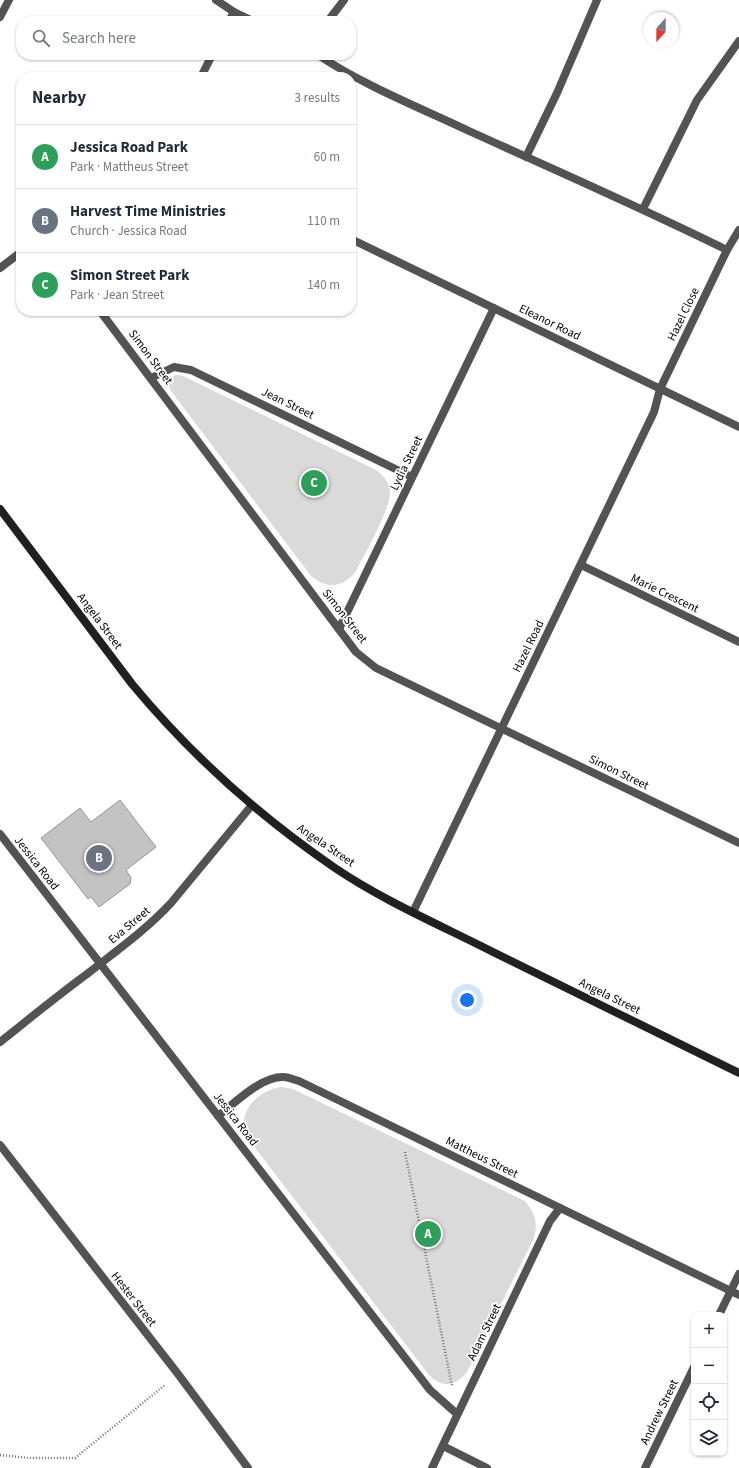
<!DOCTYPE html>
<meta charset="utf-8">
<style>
body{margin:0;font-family:"Source Sans 3",sans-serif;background:#f6f6f7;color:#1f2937}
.controls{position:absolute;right:12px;bottom:12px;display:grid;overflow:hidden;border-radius:8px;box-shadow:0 1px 3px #0004}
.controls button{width:36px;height:36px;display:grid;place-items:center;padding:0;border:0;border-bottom:1px solid #e0e1e3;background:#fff;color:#1f2937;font:20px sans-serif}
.compass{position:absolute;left:643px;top:12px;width:36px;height:36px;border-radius:50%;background:#fff;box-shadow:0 1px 3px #0004;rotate:201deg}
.you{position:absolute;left:467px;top:1000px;width:14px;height:14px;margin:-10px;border:3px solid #fff;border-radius:50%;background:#1a73e8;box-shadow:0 0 0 6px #1a73e833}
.badge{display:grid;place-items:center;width:26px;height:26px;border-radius:50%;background:#ea580c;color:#fff;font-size:13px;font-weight:700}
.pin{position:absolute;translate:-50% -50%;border:2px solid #fff;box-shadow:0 1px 4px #0006}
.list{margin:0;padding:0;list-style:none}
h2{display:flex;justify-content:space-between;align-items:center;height:52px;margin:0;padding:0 16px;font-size:17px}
h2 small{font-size:13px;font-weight:400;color:#747a83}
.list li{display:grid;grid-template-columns:26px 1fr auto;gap:12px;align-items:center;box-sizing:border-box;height:64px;padding:0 16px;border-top:1px solid #e0e1e3}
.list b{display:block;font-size:15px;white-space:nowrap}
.list p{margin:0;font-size:13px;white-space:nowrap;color:#747a83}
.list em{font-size:13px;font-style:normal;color:#747a83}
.icon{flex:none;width:22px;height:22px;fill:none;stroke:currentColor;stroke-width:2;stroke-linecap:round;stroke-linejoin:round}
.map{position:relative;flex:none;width:739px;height:1468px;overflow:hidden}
.search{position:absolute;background:#fff;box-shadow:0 1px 3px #0004;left:16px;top:16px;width:340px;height:44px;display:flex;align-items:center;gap:10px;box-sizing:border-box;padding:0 14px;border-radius:16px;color:#747a83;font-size:15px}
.panel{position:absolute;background:#fff;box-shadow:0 1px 3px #0004;left:16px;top:72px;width:340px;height:244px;border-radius:16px}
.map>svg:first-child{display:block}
.green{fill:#dadada}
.building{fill:#c3c3c3;stroke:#979797}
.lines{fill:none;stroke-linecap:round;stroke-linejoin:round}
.path{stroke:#757575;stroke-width:2.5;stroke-dasharray:1 2;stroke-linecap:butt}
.street{stroke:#535353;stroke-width:8}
.secondary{stroke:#202020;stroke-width:8}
.labels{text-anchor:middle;stroke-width:3.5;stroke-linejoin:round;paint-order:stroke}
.street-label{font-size:12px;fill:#000;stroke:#fff}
</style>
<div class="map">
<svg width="739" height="1468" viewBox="0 0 739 1468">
<rect width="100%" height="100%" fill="#fff"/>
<g class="green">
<path d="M175 375H179L183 376 376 470C384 476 390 483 390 493 391 508 363 557 355 573 341 588 327 589 311 576L171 391 169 387V382Z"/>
<path d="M281 1087 288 1088 295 1090 525 1201C535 1213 538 1223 534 1238L467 1372C455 1387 442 1388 429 1375L246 1136C237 1111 257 1091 281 1087Z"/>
</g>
<polygon class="building" points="120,800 156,847 126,870 131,878 130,884 99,907 91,897 88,899 41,838 80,808 91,822"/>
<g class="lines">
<g class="path">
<polyline points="405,1152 452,1386"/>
<polyline points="0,1455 29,1458 75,1458 165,1385"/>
</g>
<g class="street">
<polyline points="216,0 234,12 253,21"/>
<polyline points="0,17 9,0"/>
<polyline points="229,21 234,12"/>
<polyline points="328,21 344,0"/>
<path d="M318 55C365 86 418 107 469 131 555 170 642 208 727 250"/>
<polyline points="201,77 212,55"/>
<polyline points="526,157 557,93 597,0"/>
<polyline points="643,209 697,100 739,41"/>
<polyline points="351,239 739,427"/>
<polyline points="0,268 21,252"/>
<polyline points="100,311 356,652 376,668 739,843"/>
<polyline points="151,378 174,367 191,370 412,477"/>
<polyline points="581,565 739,642"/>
<polyline points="339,629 494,308"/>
<polyline points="0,834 430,1390 457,1414"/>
<polyline points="413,912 654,412 660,389 727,250 739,230"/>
<path d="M0 1042C29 1019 57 996 87 974 116 951 146 930 171 903L252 805"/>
<path d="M218 1116C235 1103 261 1076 284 1077 288 1077 294 1080 299 1081L739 1295"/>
<polyline points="0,1145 178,1374 248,1468"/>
<polyline points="719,1315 739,1274"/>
<polyline points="443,1446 487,1468"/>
<polyline points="432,1468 550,1221 560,1208"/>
<polyline points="645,1468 694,1367"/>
</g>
<path class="secondary" d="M0 509 132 684C191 755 259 816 335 868 384 901 440 925 493 952 575 992 657 1033 739 1073"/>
</g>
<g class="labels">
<g class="street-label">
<text transform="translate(683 314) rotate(-64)" y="4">Hazel Close</text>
<text transform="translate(550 322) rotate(26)" y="4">Eleanor Road</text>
<text transform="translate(151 357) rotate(53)" y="4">Simon Street</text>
<text transform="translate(288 403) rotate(26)" y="4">Jean Street</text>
<text transform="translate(406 463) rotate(-64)" y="4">Lydia Street</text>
<text transform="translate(665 593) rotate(26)" y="4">Marie Crescent</text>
<text transform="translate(345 616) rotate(52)" y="4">Simon Street</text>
<text transform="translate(100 621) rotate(53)" y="4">Angela Street</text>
<text transform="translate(528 646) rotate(-64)" y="4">Hazel Road</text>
<text transform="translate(619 772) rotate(26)" y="4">Simon Street</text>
<text transform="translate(326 845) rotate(34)" y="4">Angela Street</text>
<text transform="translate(37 863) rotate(52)" y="4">Jessica Road</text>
<text transform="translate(129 925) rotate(-40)" y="4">Eva Street</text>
<text transform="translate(610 996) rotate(26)" y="4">Angela Street</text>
<text transform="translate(236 1119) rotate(52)" y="4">Jessica Road</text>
<text transform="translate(482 1157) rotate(26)" y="4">Mattheus Street</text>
<text transform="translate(134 1299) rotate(52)" y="4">Hester Street</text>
<text transform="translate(484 1332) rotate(-64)" y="4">Adam Street</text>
<text transform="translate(659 1412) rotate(-64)" y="4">Andrew Street</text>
</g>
</g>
</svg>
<div class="controls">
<button>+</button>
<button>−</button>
<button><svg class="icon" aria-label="locate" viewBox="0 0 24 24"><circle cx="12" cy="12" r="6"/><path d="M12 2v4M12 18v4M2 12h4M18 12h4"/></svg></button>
<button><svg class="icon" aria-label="layers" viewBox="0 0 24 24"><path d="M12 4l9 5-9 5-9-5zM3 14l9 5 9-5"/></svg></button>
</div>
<svg class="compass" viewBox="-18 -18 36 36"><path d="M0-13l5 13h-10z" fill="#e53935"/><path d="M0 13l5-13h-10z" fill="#747a83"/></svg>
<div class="you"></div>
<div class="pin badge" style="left:428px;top:1234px;background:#2e9e5b">A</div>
<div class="pin badge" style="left:99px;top:858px;background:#6b7280">B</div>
<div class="pin badge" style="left:314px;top:483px;background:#2e9e5b">C</div>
<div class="search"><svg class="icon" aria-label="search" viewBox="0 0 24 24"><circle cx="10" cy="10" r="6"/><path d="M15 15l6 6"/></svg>Search here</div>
<section class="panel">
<h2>Nearby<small>3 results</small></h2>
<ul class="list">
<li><span class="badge" style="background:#2e9e5b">A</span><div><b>Jessica Road Park</b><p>Park · Mattheus Street</p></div><em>60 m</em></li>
<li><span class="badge" style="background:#6b7280">B</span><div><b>Harvest Time Ministries</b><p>Church · Jessica Road</p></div><em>110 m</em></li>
<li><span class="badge" style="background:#2e9e5b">C</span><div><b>Simon Street Park</b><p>Park · Jean Street</p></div><em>140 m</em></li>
</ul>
</section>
</div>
